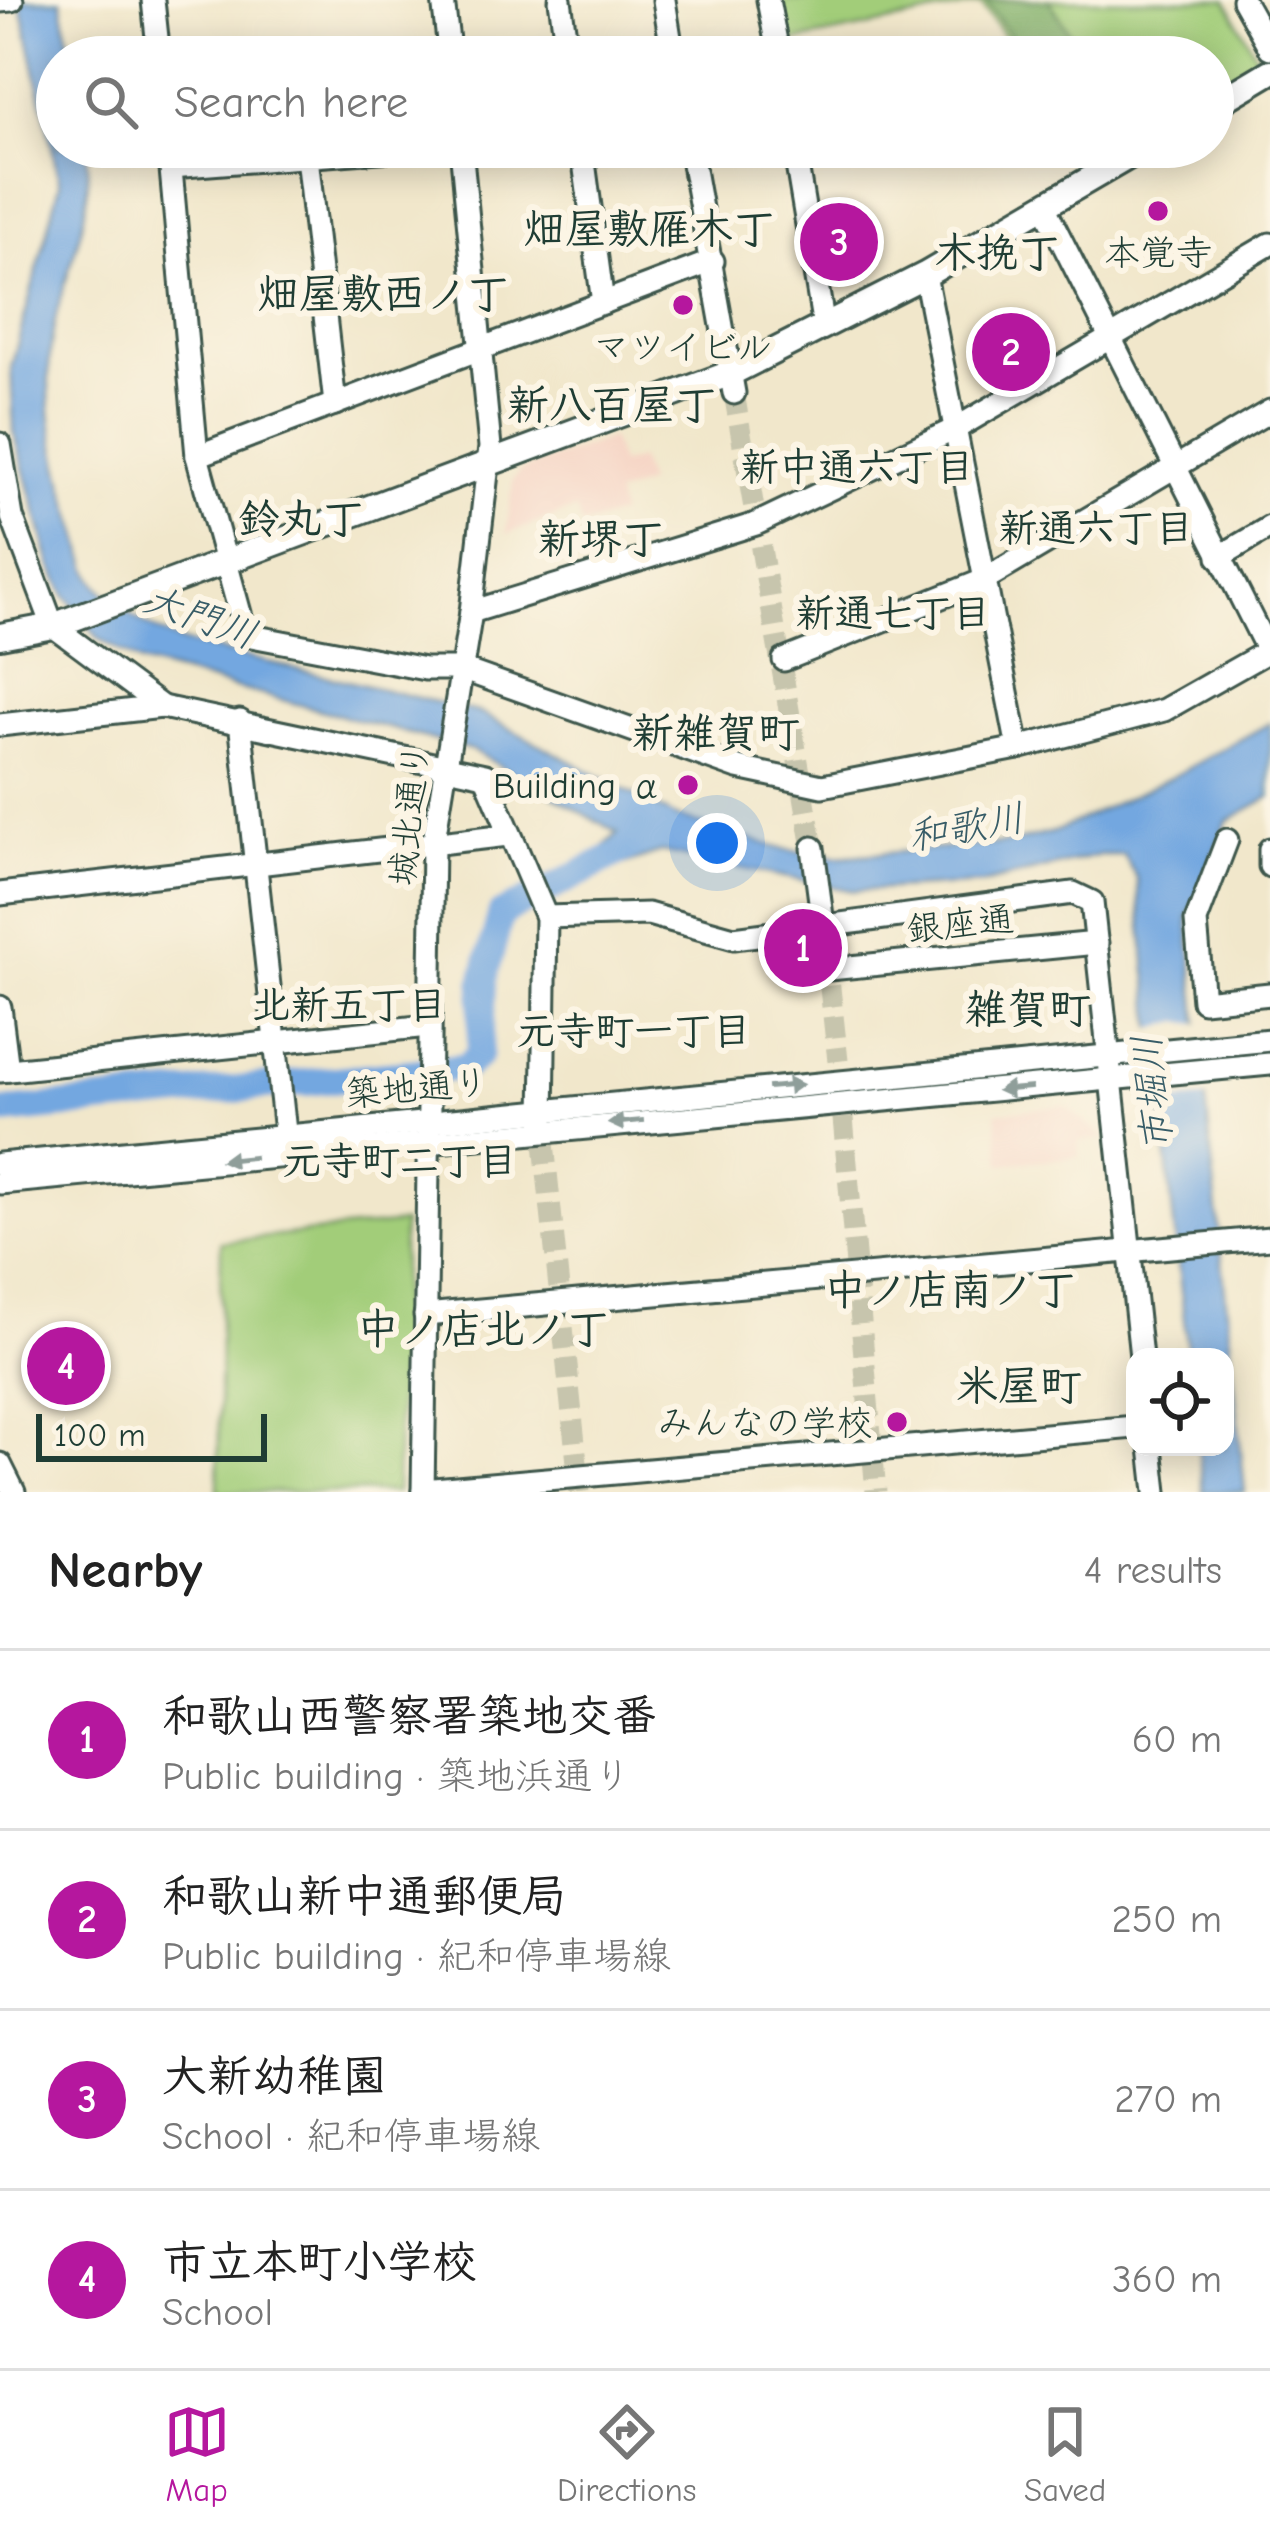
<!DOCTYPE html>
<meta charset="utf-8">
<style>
body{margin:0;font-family:"Comic Neue","Klee One",sans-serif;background:#f6f6f6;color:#222}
.controls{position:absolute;right:36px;bottom:36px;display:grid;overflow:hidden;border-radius:24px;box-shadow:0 6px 30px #0003}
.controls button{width:108px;height:108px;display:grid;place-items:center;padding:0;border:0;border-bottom:3px solid #e0e0e0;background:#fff;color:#222;font:60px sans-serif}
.scale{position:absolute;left:36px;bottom:30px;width:231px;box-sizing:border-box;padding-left:12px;border:6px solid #1f3d34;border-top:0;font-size:33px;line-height:42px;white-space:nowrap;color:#1f3d34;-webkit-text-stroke:9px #fcf5e5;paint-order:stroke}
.you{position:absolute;left:717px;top:843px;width:42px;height:42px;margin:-30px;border:9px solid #fff;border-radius:50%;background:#1a73e8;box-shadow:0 0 0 18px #1a73e833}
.badge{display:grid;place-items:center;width:78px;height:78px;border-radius:50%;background:#b5179e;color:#fff;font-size:39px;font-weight:700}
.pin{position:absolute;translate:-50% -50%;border:6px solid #fff;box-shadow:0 3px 12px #0006}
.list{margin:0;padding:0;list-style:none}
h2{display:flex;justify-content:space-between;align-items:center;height:156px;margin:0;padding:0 48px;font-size:51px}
h2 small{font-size:39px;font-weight:400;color:#767676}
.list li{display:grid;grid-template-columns:78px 1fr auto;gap:36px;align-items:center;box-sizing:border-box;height:180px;padding:0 48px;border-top:3px solid #e0e0e0}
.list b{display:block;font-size:45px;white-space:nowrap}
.list p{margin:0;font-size:39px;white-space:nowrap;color:#767676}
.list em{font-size:39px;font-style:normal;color:#767676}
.icon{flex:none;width:66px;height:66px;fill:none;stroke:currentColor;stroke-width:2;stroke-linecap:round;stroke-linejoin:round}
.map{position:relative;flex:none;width:1270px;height:1492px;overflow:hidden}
.search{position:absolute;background:#fff;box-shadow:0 6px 30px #0003;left:36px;right:36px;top:36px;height:132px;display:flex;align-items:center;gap:30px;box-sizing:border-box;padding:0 42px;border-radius:66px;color:#767676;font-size:45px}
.sheet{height:876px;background:#fff}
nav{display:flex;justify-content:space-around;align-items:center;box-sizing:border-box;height:168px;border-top:3px solid #e0e0e0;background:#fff;font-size:33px;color:#767676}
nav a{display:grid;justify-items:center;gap:6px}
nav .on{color:#b5179e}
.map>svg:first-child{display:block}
.built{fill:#f5d2c2}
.green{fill:#a2cd79;stroke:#608556;stroke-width:3}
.forest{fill:#81b069;stroke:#50764e;stroke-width:3}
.water{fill:#73a7e0;stroke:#49728a;stroke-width:3}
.pier{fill:#f1e7cb}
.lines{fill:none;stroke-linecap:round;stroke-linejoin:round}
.river{stroke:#73a7e0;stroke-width:27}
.minor-tunnel{stroke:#c7c5ad;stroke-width:21;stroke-dasharray:21 10;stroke-linecap:butt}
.minor-casing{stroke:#3e564b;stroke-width:27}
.major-casing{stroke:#3e564b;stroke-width:30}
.minor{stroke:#fff;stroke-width:21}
.major{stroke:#fff;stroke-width:24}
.oneway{fill:#8f9e9a}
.poi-dot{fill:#b5179e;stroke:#fcf5e5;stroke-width:4.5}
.labels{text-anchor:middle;stroke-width:12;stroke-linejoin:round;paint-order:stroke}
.poi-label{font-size:36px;fill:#1f3d34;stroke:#fcf5e5}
.street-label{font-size:36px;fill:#1f3d34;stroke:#fcf5e5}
.neighbourhood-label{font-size:39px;font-weight:bold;fill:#1f3d34;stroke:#fcf5e5}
.water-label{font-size:39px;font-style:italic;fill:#385d68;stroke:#fcf5e5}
.quarter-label{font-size:42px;font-weight:bold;fill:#1f3d34;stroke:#fcf5e5}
</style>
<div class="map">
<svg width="1270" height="1492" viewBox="0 0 1270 1492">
<rect width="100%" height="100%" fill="#fcf5e5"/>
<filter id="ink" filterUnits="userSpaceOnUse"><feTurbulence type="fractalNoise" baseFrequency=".00833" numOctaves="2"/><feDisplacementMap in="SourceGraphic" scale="24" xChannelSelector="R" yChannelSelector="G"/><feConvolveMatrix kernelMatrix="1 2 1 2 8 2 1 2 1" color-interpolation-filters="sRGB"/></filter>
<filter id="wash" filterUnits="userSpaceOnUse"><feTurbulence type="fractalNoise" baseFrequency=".004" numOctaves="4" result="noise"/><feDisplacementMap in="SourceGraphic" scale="48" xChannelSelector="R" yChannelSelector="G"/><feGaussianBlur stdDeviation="2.7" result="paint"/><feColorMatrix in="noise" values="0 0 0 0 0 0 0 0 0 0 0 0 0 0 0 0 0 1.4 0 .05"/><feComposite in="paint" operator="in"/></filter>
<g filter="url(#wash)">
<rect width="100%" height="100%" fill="#f1e7cb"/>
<g class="built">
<polygon points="611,438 620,464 639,459 647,484 616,495 620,514 582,526 576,509 506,534 513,480 521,470"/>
<polygon points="1065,1106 1106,1139 1078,1141 1079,1157 1001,1164 996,1112"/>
</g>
<g class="green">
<polygon points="779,0 1226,0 1259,61 1213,88 1213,57 1019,57 981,4 788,43"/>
<polygon points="403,1223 396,1492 218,1492 221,1242"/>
</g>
<polygon class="forest" points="985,0 1049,0 1077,44 1069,57 1026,57"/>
<path class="water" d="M20 0H61L72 57H57V147H86C96 217 67 261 54 326 40 399 56 465 79 534 83 547 86 566 93 578 111 607 152 630 182 642L478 712 676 817 782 849 837 857 1010 843 1054 832 1174 776 1270 723V797L1227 821 1188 918 1245 1492H1203L1198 1447H1225V1357H1188L1137 879 1124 855H1100L982 884 854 891 661 852 602 872 594 857 618 833 472 750 141 663 99 639 65 595 51 565 14 432 11 368 60 184Z"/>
<polygon class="pier" points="1180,1021 1202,1025 1211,1098 1157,1103 1150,1030"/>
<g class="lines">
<polyline class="river" points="0,1112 466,1067 479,1055 484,979 501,914 631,847"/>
</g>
</g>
<g filter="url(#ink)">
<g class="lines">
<g class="minor-tunnel">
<polyline points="734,393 813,848"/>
<polyline points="823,924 838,1061"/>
<polyline points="843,1118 876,1492"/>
<polyline points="544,1143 580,1492"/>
</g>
<g class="minor-casing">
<g id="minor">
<polyline points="153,0 159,57"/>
<polyline points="443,0 450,57"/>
<polyline points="560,0 568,57"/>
<polyline points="664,0 673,57"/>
<polyline points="768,0 779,57"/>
<polyline points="1243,0 1270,48"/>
<polyline points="0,1 12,0"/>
<polyline points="169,147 197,456 246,635 425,669 461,669 738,768 822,786 1018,748 1164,710 1270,650"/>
<polyline points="582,147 603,303"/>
<polyline points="690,147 734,393"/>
<polyline points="794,147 824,327"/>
<polyline points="307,157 335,404"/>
<polyline points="171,167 431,147"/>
<polyline points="1045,208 1268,651"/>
<polyline points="925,275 1018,748"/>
<polyline points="0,444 12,517 53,626 162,707"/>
<polyline points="197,456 713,261"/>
<polyline points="1219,557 1270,527"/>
<polyline points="471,612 756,524 955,429 1270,244"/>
<polyline points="784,660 984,580 1270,411"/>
<polyline points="240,721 285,1132"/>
<polyline points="0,725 162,707 485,775 546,917 543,1120"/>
<polyline points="1227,840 1196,921 1203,1001 1270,994"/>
<polyline points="813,848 823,924"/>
<polyline points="1270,849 1270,866"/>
<polyline points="0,894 508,835"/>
<polyline points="546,917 648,914 734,938 1073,893 1092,902 1141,1357"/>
<polyline points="829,969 1097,943"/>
<polyline points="0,1007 8,1070"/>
<polyline points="0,1071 428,1026"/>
<polyline points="0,1164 1270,1040"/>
<polyline points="0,1183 1270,1064"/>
<polyline points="425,1315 1270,1238"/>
<polyline points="1151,1447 1156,1492"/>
<polyline points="0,1464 14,1492"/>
<polyline points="423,1490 1135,1427"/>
<polyline points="423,1492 433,846 471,612 490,447 461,147"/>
</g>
</g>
<g class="major-casing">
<g id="major">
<polyline points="1213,106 1270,72"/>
<polyline points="0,636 53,626 731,373 925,275 1145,147"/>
</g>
</g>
<use href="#minor" class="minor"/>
<use href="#major" class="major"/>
</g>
<defs><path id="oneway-solid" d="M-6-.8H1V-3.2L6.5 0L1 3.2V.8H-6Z" transform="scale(3)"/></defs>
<g class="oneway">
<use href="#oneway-solid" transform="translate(785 1086) rotate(-5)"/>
<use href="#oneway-solid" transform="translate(1015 1089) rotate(175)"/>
<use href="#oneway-solid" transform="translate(626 1122) rotate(175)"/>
<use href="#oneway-solid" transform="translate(238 1159) rotate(174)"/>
</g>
</g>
<g class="poi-dot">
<circle cx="1158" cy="211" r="12"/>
<circle cx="683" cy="305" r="12"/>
<circle cx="688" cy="785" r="12"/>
<circle cx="897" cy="1422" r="12"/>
</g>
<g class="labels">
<g class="poi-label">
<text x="1158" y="265">本覚寺</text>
<text x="683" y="359">マツイビル</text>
<text x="664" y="798" text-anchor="end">Building α</text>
<text x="873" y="1435" text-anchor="end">みんなの学校</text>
</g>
<g class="street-label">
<text transform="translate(408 814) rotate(-84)" y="13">城北通り</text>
<text transform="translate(960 923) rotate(-6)" y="13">銀座通</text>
<text transform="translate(417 1087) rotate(-5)" y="13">築地通り</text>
</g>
<g class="neighbourhood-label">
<text x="857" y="480">新中通六丁目</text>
<text x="1096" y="541">新通六丁目</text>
<text x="893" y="626">新通七丁目</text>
<text x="349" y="1018">北新五丁目</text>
<text x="634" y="1044">元寺町一丁目</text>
<text x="400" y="1174">元寺町二丁目</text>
</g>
<g class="water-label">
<text transform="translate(201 616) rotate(20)" y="14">大門川</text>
<text transform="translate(966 826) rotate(-10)" y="14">和歌川</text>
<text transform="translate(1151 1093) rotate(-96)" y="14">市堀川</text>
</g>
<g class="quarter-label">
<text x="649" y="243">畑屋敷雁木丁</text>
<text x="997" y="267">木挽丁</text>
<text x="383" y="308">畑屋敷西ノ丁</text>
<text x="612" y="419">新八百屋丁</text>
<text x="301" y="533">鈴丸丁</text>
<text x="601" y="553">新堺丁</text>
<text x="716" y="747">新雑賀町</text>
<text x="1028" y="1023">雑賀町</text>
<text x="950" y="1304">中ノ店南ノ丁</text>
<text x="483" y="1343">中ノ店北ノ丁</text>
<text x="1019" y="1400">米屋町</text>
</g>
</g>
</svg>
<div class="controls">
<button><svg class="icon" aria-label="locate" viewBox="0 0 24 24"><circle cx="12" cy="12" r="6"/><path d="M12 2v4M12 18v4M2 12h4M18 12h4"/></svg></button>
</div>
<div class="scale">100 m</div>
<div class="you"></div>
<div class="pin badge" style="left:803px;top:948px">1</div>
<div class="pin badge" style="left:1011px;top:352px">2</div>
<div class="pin badge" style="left:839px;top:242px">3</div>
<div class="pin badge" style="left:66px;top:1366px">4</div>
<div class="search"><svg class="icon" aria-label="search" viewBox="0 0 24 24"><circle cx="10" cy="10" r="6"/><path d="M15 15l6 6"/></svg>Search here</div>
</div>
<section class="sheet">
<h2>Nearby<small>4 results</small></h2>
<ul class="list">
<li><span class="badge">1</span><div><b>和歌山西警察署築地交番</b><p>Public building · 築地浜通り</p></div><em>60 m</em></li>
<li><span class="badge">2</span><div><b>和歌山新中通郵便局</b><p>Public building · 紀和停車場線</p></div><em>250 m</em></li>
<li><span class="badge">3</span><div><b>大新幼稚園</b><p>School · 紀和停車場線</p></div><em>270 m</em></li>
<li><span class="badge">4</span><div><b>市立本町小学校</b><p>School</p></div><em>360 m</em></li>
</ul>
</section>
<nav>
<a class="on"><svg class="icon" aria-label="map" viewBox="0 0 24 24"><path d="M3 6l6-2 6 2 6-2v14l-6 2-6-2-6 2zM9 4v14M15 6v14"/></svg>Map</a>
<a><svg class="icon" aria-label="directions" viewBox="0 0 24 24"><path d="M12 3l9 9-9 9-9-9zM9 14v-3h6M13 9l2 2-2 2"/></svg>Directions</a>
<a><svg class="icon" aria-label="saved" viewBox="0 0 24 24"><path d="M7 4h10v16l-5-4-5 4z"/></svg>Saved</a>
</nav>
